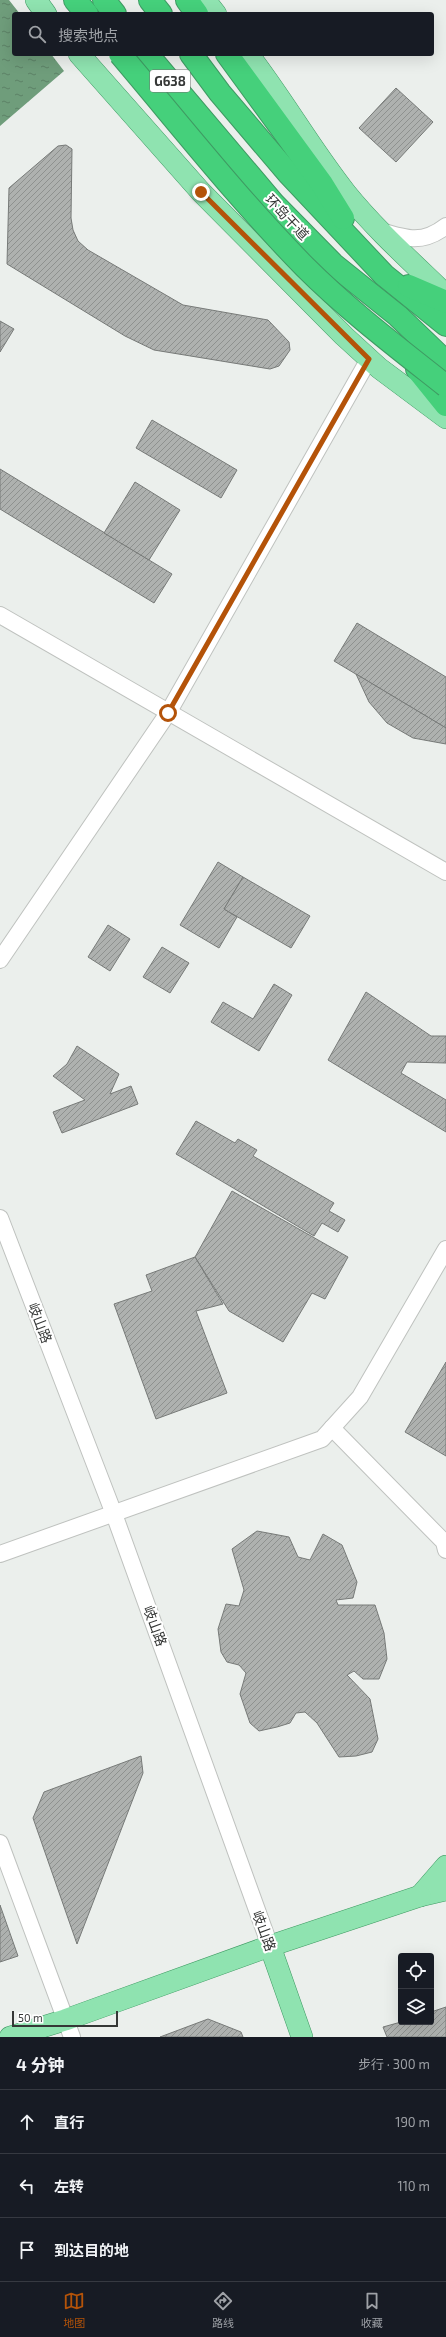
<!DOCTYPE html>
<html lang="zh">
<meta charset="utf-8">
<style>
body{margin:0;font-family:"Exo 2","Noto Sans SC",sans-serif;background:#20242c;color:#f1f3f6}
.controls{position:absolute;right:12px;bottom:12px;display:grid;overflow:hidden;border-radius:4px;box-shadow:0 4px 16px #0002}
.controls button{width:36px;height:36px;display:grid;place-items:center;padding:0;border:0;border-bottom:1px solid #363941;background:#171b24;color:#f1f3f6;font:20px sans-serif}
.scale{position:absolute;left:12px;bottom:10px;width:106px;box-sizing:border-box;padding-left:4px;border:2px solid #353736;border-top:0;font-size:11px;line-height:14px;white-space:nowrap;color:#353736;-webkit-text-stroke:3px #fff;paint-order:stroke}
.stop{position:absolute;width:12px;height:12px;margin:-9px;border:3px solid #b45309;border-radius:50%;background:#fff}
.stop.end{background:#b45309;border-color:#fff;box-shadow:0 1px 4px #0008}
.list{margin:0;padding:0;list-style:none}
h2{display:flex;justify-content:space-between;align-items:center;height:52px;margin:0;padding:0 16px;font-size:17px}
h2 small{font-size:13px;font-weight:400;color:#9ea1a6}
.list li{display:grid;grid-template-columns:26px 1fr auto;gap:12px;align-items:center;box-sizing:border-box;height:64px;padding:0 16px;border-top:1px solid #363941}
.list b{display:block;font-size:15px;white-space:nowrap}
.list em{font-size:13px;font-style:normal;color:#9ea1a6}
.icon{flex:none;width:22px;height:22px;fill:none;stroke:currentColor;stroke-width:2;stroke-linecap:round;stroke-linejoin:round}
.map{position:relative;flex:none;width:446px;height:2037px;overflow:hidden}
.search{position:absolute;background:#171b24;box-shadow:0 4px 16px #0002;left:12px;right:12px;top:12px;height:44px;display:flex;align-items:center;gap:10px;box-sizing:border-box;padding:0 14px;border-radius:4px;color:#9ea1a6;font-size:15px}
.sheet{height:244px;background:#171b24}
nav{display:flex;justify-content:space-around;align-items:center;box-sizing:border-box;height:56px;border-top:1px solid #363941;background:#171b24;font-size:11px;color:#9ea1a6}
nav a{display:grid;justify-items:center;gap:2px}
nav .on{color:#b45309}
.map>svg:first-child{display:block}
.water{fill:url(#water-ripples)}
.building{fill:url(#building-hatch);stroke:#777a78}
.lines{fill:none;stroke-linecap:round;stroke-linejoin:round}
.minor-casing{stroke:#bfc2bf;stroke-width:18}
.major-casing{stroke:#3f9a63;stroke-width:22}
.highway-casing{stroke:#3f9a63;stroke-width:24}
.minor{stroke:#fff;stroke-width:16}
.major{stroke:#8fe3b0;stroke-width:21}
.highway{stroke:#45d07b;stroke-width:22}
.highway-bridge-casing{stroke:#3f9a63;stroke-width:24;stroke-linecap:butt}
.highway-bridge{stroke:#45d07b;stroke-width:22}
.route{stroke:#b45309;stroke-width:5}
.labels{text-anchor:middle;stroke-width:4;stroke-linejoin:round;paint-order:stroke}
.shield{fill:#fff;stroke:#727372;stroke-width:1}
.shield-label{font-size:13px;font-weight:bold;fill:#353736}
.street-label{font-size:14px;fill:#353736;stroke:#fff}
</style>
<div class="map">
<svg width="446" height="2037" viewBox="0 0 446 2037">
<defs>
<pattern id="water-ripples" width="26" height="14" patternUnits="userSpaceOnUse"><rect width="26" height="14" fill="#6f9d7b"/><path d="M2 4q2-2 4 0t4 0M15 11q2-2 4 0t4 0" fill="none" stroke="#5c8166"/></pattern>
<pattern id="building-hatch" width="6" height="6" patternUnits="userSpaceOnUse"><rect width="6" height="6" fill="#aeb1af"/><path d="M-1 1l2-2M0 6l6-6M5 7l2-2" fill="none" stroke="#8e918f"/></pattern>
</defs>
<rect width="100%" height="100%" fill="#ebefec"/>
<polygon class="water" points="0,0 9,0 20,14 14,14 14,54 51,54 64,71 0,126"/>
<g class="building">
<polygon points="396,88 433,122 396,162 359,128"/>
<polygon points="66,145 72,149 71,218 73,230 78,241 88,250 183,305 268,320 289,342 290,350 279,366 270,369 154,350 125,336 7,264 9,188 58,146"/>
<polygon points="0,321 14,329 0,352"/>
<polygon points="152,420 237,470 221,498 136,448"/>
<polygon points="0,469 172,574 154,603 0,509"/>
<polygon points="135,482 180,510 149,560 104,533"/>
<polygon points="357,623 446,677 446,728 334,661"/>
<polygon points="356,674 446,728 446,744 413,738 387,723 369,702"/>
<polygon points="218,862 243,877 224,909 237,917 219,948 180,925"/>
<polygon points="243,877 310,916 291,948 224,909"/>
<polygon points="108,925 130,939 110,971 88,957"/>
<polygon points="162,947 189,963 170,993 143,977"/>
<polygon points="274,984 292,995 259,1051 211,1022 223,1002 253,1019"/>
<polygon points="366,992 431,1036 446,1036 446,1063 407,1062 401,1073 446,1100 446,1132 328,1060"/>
<polygon points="77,1046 119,1074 110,1094 131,1086 138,1104 62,1133 53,1112 85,1100 53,1076 67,1064"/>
<polygon points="196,1121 235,1143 238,1139 257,1150 253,1156 334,1203 329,1211 345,1220 338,1232 322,1223 314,1236 176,1154"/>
<polygon points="232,1191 348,1257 325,1299 312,1293 283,1342 229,1311 195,1257"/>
<polygon points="195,1257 223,1304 196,1311 227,1393 156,1419 114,1304 152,1291 146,1275"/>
<polygon points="446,1362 446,1456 405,1432"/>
<polygon points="257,1531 289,1537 298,1557 310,1560 323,1534 342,1545 357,1582 353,1598 336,1600 338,1605 375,1605 384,1633 387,1659 379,1679 363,1679 354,1671 347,1675 370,1699 378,1739 372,1752 356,1756 339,1757 317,1723 305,1712 296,1713 290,1723 277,1727 259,1731 250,1723 240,1694 246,1673 239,1665 227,1662 221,1652 218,1629 226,1604 239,1606 244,1590 232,1549"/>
<polygon points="141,1756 143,1773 77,1944 33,1818 44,1792"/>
<polygon points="0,1905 18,1956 0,1962"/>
<polygon points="446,2007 446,2037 387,2037 383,2027 401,2022 431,2022 431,2012"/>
<polygon points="208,2019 241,2032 243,2037 160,2037"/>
</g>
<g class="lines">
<g class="minor-casing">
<g id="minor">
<path d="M381 231C407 239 423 244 446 226"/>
<polyline points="0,615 446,872"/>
<polyline points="0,960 168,713 369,359"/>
<polyline points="0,1218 114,1514 270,1946"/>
<polyline points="332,1428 444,1542 446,1550"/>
<polyline points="0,1554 322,1439 360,1397 446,1249"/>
<polyline points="0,1843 72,2037"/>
</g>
</g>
<g class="major-casing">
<g id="major">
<polyline points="36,0 46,14"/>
<polyline points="205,0 216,14"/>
<polyline points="79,54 201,192 344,336 379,368 446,418"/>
<path d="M248 54C283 99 311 149 346 193 376 230 412 262 446 295"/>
<polyline points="446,1866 420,1896 446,1890"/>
<polyline points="270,1946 302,2037"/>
<polyline points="10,2037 65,2020 270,1946 420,1896"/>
</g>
</g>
<g class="highway-casing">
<g id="highway">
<polyline points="75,0 87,14"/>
<polyline points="104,0 115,14"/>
<polyline points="150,0 161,14"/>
<polyline points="187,0 197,14"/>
<polyline points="147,54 274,204 333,264 398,316 446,362"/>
<polyline points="191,54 220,93 288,173 384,275 446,325"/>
<polyline points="227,54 322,184 343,218"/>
<polyline points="409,286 446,302"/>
<polyline points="417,369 446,405"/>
</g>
</g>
<use href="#minor" class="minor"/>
<use href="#major" class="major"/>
<use href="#highway" class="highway"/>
<g class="highway-bridge-casing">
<path id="highway-bridge" d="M120 54C181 126 239 200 305 267 348 310 398 348 446 386"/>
</g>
<use href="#highway-bridge" class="highway-bridge"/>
</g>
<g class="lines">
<polyline class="route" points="168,713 369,359 201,192"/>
</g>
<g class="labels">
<rect class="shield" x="150" y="70" width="40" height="22" rx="3"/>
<g class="shield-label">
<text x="170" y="86">G638</text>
</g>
<g class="street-label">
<text transform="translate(287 217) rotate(47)" y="5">环岛干道</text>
<text transform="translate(40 1323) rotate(69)" y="5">岐山路</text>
<text transform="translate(155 1626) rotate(70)" y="5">岐山路</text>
<text transform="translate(264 1931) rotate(70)" y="5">岐山路</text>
</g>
</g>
</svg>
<div class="controls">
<button><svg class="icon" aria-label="locate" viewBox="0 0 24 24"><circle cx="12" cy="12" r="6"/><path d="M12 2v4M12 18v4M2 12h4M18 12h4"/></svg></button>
<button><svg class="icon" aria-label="layers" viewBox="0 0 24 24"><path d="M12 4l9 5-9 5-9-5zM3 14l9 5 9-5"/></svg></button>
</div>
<div class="scale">50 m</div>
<div class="stop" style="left:168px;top:713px"></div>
<div class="stop end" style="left:201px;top:192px"></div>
<div class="search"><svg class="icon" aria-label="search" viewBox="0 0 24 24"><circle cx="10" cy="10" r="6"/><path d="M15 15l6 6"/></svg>搜索地点</div>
</div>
<section class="sheet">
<h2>4 分钟<small>步行 · 300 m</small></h2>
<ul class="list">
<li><svg class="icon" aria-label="ahead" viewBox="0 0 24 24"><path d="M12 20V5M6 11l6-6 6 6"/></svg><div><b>直行</b></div><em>190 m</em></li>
<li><svg class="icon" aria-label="left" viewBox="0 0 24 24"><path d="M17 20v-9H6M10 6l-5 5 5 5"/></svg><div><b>左转</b></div><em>110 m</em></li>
<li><svg class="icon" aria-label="arrive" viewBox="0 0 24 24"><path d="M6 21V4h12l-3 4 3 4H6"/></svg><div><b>到达目的地</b></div></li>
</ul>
</section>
<nav>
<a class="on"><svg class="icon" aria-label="map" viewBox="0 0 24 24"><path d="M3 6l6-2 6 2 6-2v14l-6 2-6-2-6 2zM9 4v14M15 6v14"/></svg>地图</a>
<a><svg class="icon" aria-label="directions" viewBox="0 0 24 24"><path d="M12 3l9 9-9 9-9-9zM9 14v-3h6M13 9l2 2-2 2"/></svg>路线</a>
<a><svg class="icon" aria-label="saved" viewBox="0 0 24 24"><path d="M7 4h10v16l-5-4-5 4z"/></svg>收藏</a>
</nav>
